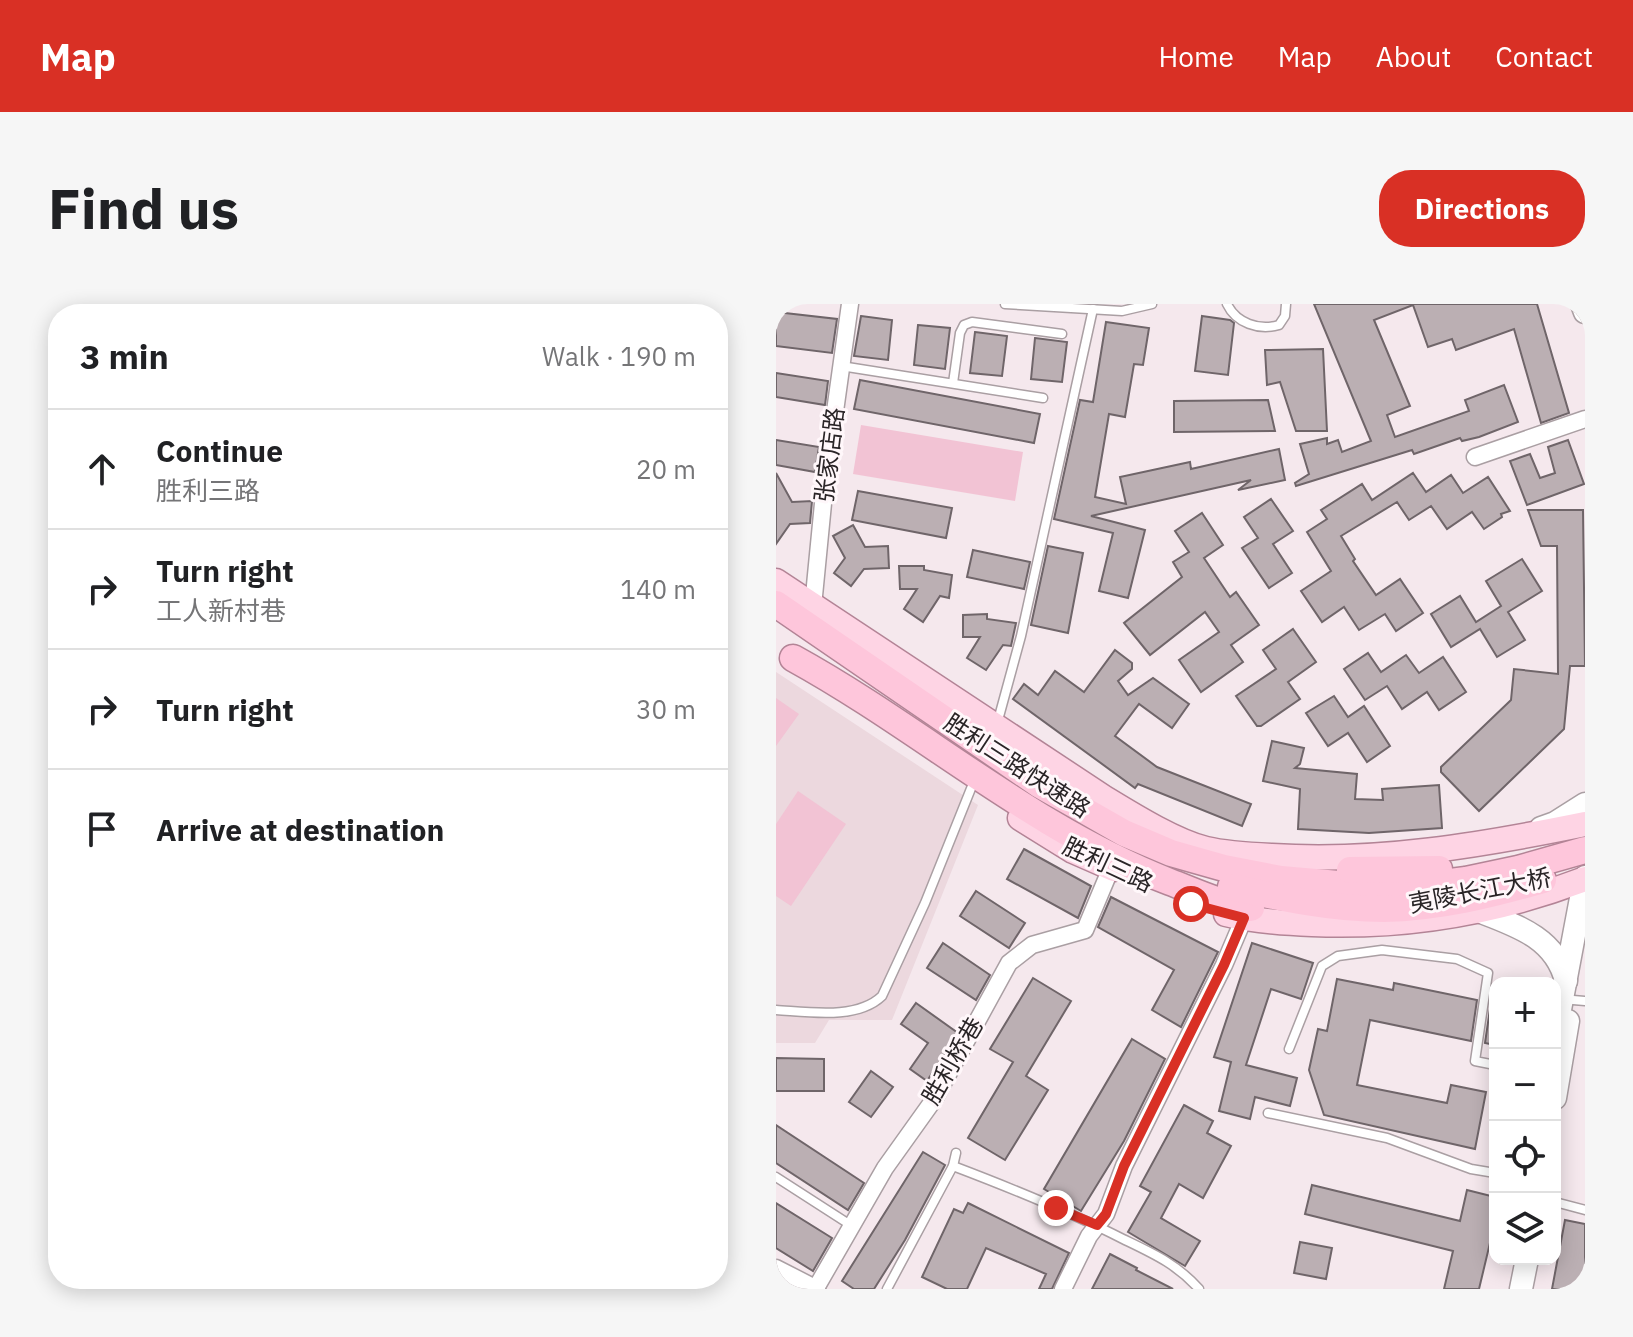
<!DOCTYPE html>
<meta charset="utf-8">
<style>
body{margin:0;font-family:"IBM Plex Sans","Noto Sans SC",sans-serif;background:#f6f6f6;color:#202124}
.controls{position:absolute;right:24px;bottom:24px;display:grid;overflow:hidden;border-radius:16px;box-shadow:0 4px 20px #0003}
.controls button{width:72px;height:72px;display:grid;place-items:center;padding:0;border:0;border-bottom:2px solid #e0e0e0;background:#fff;color:#202124;font:40px sans-serif}
.stop{position:absolute;width:24px;height:24px;margin:-18px;border:6px solid #d93025;border-radius:50%;background:#fff}
.stop.end{background:#d93025;border-color:#fff;box-shadow:0 2px 8px #0008}
.list{margin:0;padding:0;list-style:none}
h2{display:flex;justify-content:space-between;align-items:center;height:104px;margin:0;padding:0 32px;font-size:34px}
h2 small{font-size:26px;font-weight:400;color:#757577}
.list li{display:grid;grid-template-columns:52px 1fr auto;gap:24px;align-items:center;box-sizing:border-box;height:120px;padding:0 32px;border-top:2px solid #e0e0e0}
.list b{display:block;font-size:30px;white-space:nowrap}
.list p{margin:0;font-size:26px;white-space:nowrap;color:#757577}
.list em{font-size:26px;font-style:normal;color:#757577}
.icon{flex:none;width:44px;height:44px;fill:none;stroke:currentColor;stroke-width:2;stroke-linecap:round;stroke-linejoin:round}
.map{position:relative;flex:none;width:809px;height:985px;overflow:hidden;border-radius:32px}
header{display:flex;align-items:center;gap:48px;box-sizing:border-box;height:112px;padding:0 40px;background:#d93025;color:#fff}
header strong{font-size:38px}
nav{display:flex;gap:44px;margin-inline-start:auto;font-size:28px}
.intro{display:flex;align-items:center;justify-content:space-between;box-sizing:border-box;height:192px;padding:0 48px}
h1{margin:0;font-size:56px}
.button{padding:20px 36px;border-radius:32px;background:#d93025;color:#fff;font-size:28px;font-weight:700}
main{display:flex;gap:48px;padding:0 48px}
aside{flex:1;background:#fff;border-radius:32px;box-shadow:0 4px 20px #0003}
.map>svg:first-child{display:block}
.built{fill:#ecd8de}
.green{fill:#f2c3d4}
.building{fill:#bbafb3;stroke:#6f6569;stroke-width:2}
.lines{fill:none;stroke-linecap:round;stroke-linejoin:round}
.service-casing{stroke:#aa9fa3;stroke-width:11}
.minor-casing{stroke:#aa9fa3;stroke-width:19}
.secondary-casing{stroke:#aa9fa3;stroke-width:25}
.primary-casing{stroke:#b38496;stroke-width:27}
.trunk-casing{stroke:#b38496;stroke-width:29}
.service{stroke:#fff;stroke-width:8}
.minor{stroke:#fff;stroke-width:16}
.secondary{stroke:#fff;stroke-width:22}
.primary{stroke:#fed4e4;stroke-width:24}
.trunk{stroke:#fec6db;stroke-width:26}
.route{stroke:#d93025;stroke-width:10}
.labels{text-anchor:middle;stroke-width:6;stroke-linejoin:round;paint-order:stroke}
.street-label{font-size:24px;fill:#2a2527;stroke:#fff7fa}
</style>
<header>
<strong>Map</strong>
<nav><a>Home</a><a>Map</a><a>About</a><a>Contact</a></nav>
</header>
<div class="intro"><h1>Find us</h1><a class="button">Directions</a></div>
<main>
<aside>
<h2>3 min<small>Walk · 190 m</small></h2>
<ul class="list">
<li><svg class="icon" aria-label="ahead" viewBox="0 0 24 24"><path d="M12 20V5M6 11l6-6 6 6"/></svg><div><b>Continue</b><p>胜利三路</p></div><em>20 m</em></li>
<li><svg class="icon" aria-label="right" viewBox="0 0 24 24"><path d="M7 20v-9h11M14 6l5 5-5 5"/></svg><div><b>Turn right</b><p>工人新村巷</p></div><em>140 m</em></li>
<li><svg class="icon" aria-label="right" viewBox="0 0 24 24"><path d="M7 20v-9h11M14 6l5 5-5 5"/></svg><div><b>Turn right</b></div><em>30 m</em></li>
<li><svg class="icon" aria-label="arrive" viewBox="0 0 24 24"><path d="M6 21V4h12l-3 4 3 4H6"/></svg><div><b>Arrive at destination</b></div></li>
</ul>
</aside>
<div class="map">
<svg width="809" height="985" viewBox="0 0 809 985">
<rect width="100%" height="100%" fill="#f5e8ed"/>
<polygon class="built" points="0,368 202,501 116,716 53,716 39,739 0,739"/>
<g class="green">
<polygon points="85,121 247,148 239,197 77,170"/>
<polygon points="0,394 23,410 0,442"/>
<polygon points="22,487 70,520 15,602 0,592 0,520"/>
</g>
<g class="building">
<polygon points="538,0 761,0 793,109 765,119 738,25 680,46 676,35 652,43 637,1 598,16 634,102 611,111 619,133 693,107 689,96 728,81 742,118 703,133 686,137 684,134 638,150 636,146 520,182 519,179 533,170 524,140 551,134 551,140 562,136 566,148 595,137"/>
<polygon points="0,8 61,15 56,49 0,42"/>
<polygon points="85,12 116,16 112,56 78,52"/>
<polygon points="426,12 454,16 458,19 452,71 419,67"/>
<polygon points="330,18 373,24 367,61 358,60 349,113 333,110 319,193 350,200 344,173 414,158 415,165 503,145 509,176 462,186 475,176 315,212 369,226 352,294 323,287 337,229 278,215 304,96 317,98"/>
<polygon points="142,21 174,24 169,65 138,61"/>
<polygon points="199,28 231,32 226,72 194,69"/>
<polygon points="259,34 291,38 286,78 255,75"/>
<polygon points="547,45 551,127 520,127 504,78 491,81 489,46"/>
<polygon points="0,69 52,77 49,101 0,93"/>
<polygon points="84,76 264,110 258,139 78,105"/>
<polygon points="492,96 499,127 398,128 398,97"/>
<polygon points="0,136 43,143 39,168 0,161"/>
<polygon points="792,136 808,180 751,201 734,157 754,150 764,174 779,169 772,143"/>
<polygon points="0,169 16,198 36,197 34,219 14,220 0,240"/>
<polygon points="637,169 650,188 675,171 687,189 712,173 734,207 725,210 726,213 708,225 696,208 671,225 655,202 633,216 621,198 565,232 579,255 577,257 600,291 624,275 647,309 620,327 609,310 583,326 568,303 546,318 525,287 555,267 531,228 551,215 545,206 586,180 596,196"/>
<polygon points="82,187 176,204 170,234 76,216"/>
<polygon points="495,195 517,227 497,240 516,269 493,284 466,244 482,234 468,213"/>
<polygon points="752,206 807,206 809,362 794,362 788,425 703,507 665,468 665,463 735,396 738,365 782,370 781,242 765,242"/>
<polygon points="426,209 447,241 428,254 454,293 460,288 483,321 455,341 467,358 425,388 403,356 443,328 429,308 374,351 348,319 406,273 397,258 413,248 399,227"/>
<polygon points="77,221 89,243 112,242 113,264 88,265 75,282 58,269 69,254 57,232"/>
<polygon points="272,242 307,249 292,329 255,321"/>
<polygon points="197,246 254,258 248,285 191,273"/>
<polygon points="746,255 766,287 732,308 749,336 721,353 704,325 675,343 655,310 684,292 700,318 725,302 710,277"/>
<polygon points="123,262 148,262 148,266 176,271 173,294 164,292 147,318 128,305 141,285 124,285"/>
<polygon points="211,310 211,315 240,319 235,342 227,341 210,366 191,354 204,333 187,333 187,311"/>
<polygon points="517,325 540,358 512,378 524,395 485,422 481,422 460,392 500,365 487,346"/>
<polygon points="339,346 356,359 356,365 342,377 352,391 377,374 413,400 396,424 363,400 339,432 381,463 475,500 466,522 362,480 359,484 237,395 248,380 262,391 279,367 308,388"/>
<polygon points="592,349 605,368 630,351 643,369 667,353 690,388 663,406 651,388 626,405 611,382 589,396 568,365"/>
<polygon points="558,392 572,413 588,402 614,442 591,458 572,429 552,442 530,409"/>
<polygon points="496,437 528,444 524,460 519,464 581,470 579,495 607,496 606,485 663,481 666,524 593,529 522,525 524,485 487,477"/>
<polygon points="248,545 315,582 302,614 231,575"/>
<polygon points="200,587 249,619 233,644 184,612"/>
<polygon points="335,593 442,648 405,723 376,706 398,666 322,623"/>
<polygon points="167,639 214,671 200,696 151,664"/>
<polygon points="476,639 537,659 525,695 495,685 470,761 521,774 514,802 479,793 474,815 443,807 455,758 438,753"/>
<polygon points="257,674 295,697 250,772 272,786 229,856 192,834 237,758 214,745"/>
<polygon points="561,675 617,686 618,679 701,696 695,737 594,716 581,781 671,799 675,781 710,788 699,845 548,811 533,766 542,725 551,727"/>
<polygon points="715,698 719,699 719,741 709,739"/>
<polygon points="140,699 182,729 151,777 134,765 152,739 125,720"/>
<polygon points="356,735 389,755 348,837 305,907 268,885"/>
<polygon points="0,754 48,755 48,787 0,787"/>
<polygon points="95,767 117,783 95,813 73,798"/>
<polygon points="408,801 437,817 431,829 455,842 427,894 403,880 385,914 424,937 409,962 352,928 375,888 364,882"/>
<polygon points="0,821 88,879 72,906 0,859"/>
<polygon points="147,848 169,861 129,936 98,985 78,985 66,977"/>
<polygon points="536,881 684,917 691,886 719,893 719,918 703,985 668,985 677,947 529,910"/>
<polygon points="0,899 56,934 37,967 0,944"/>
<polygon points="192,899 293,949 276,985 263,985 270,970 210,944 191,985 171,985 146,973 178,905 187,909"/>
<polygon points="789,916 809,920 809,985 776,985"/>
<polygon points="524,938 556,944 550,975 518,969"/>
<polygon points="334,950 361,964 360,966 397,985 316,985"/>
</g>
<g class="lines">
<g class="service-casing">
<g id="service">
<polyline points="229,0 346,7 376,0"/>
<path d="M451 0C460 19 483 27 503 21L509 12 510 0"/>
<polyline points="65,62 267,94"/>
<polyline points="177,79 184,29 188,21 196,18 286,30"/>
<polyline points="221,420 245,332 317,5"/>
<polyline points="797,696 809,697"/>
<path d="M0 706C33 708 81 716 106 692L149 599 196 482"/>
<polyline points="513,745 546,662 562,652 606,646 681,655 712,669 699,757 719,761"/>
<polyline points="492,809 611,834 695,865 719,869"/>
<path d="M177 862C235 884 292 907 347 935 376 949 401 960 423 985"/>
<polyline points="0,873 76,922"/>
<polyline points="779,898 809,906"/>
<polyline points="111,985 177,862 180,849"/>
</g>
</g>
<g class="minor-casing">
<g id="minor">
<polyline points="699,153 809,115"/>
<polyline points="37,302 49,179 74,0"/>
<polyline points="0,964 41,985"/>
<polyline points="40,984 109,864 159,794 233,659 256,641 309,626 335,564"/>
<polyline points="287,985 313,932 330,910 348,862 448,661 468,614"/>
</g>
</g>
<g class="secondary-casing">
<g id="secondary">
<polyline points="806,0 809,8"/>
<polyline points="765,524 779,519 809,500"/>
<path d="M705 608C742 622 780 635 790 677"/>
<polyline points="779,732 809,573"/>
<polyline points="779,794 792,717"/>
<polyline points="745,985 751,955"/>
</g>
</g>
<g class="primary-casing">
<g id="primary">
<path d="M0 277 327 493C355 510 398 537 430 545 451 550 474 551 496 552 601 559 706 541 809 520"/>
<polyline points="244,514 297,547 338,565"/>
<path d="M450 610C478 617 507 619 536 620 631 624 720 609 809 575"/>
</g>
</g>
<g class="trunk-casing">
<g id="trunk">
<polyline points="0,300 264,481 348,529 395,549 448,564 505,575 620,585 690,576 742,565 809,546"/>
<path d="M17 354C146 425 255 524 394 578 420 588 447 601 475 604"/>
<polyline points="574,566 663,565"/>
<path d="M455 583C505 594 556 605 608 605 662 604 716 591 767 576"/>
</g>
</g>
<use href="#service" class="service"/>
<use href="#minor" class="minor"/>
<use href="#secondary" class="secondary"/>
<use href="#primary" class="primary"/>
<use href="#trunk" class="trunk"/>
</g>
<g class="lines">
<polyline class="route" points="280,904 321,921 330,910 348,862 448,661 468,614 415,600"/>
</g>
<g class="labels">
<g class="street-label">
<text transform="translate(54 151) rotate(-83)" y="8">张家店路</text>
<text transform="translate(241 462) rotate(33)" y="8">胜利三路快速路</text>
<text transform="translate(332 561) rotate(25)" y="8">胜利三路</text>
<text transform="translate(704 587) rotate(-11)" y="8">夷陵长江大桥</text>
<text transform="translate(177 757) rotate(-60)" y="8">胜利桥巷</text>
</g>
</g>
</svg>
<div class="controls">
<button>+</button>
<button>−</button>
<button><svg class="icon" aria-label="locate" viewBox="0 0 24 24"><circle cx="12" cy="12" r="6"/><path d="M12 2v4M12 18v4M2 12h4M18 12h4"/></svg></button>
<button><svg class="icon" aria-label="layers" viewBox="0 0 24 24"><path d="M12 4l9 5-9 5-9-5zM3 14l9 5 9-5"/></svg></button>
</div>
<div class="stop" style="left:415px;top:600px"></div>
<div class="stop end" style="left:280px;top:904px"></div>
</div>
</main>
